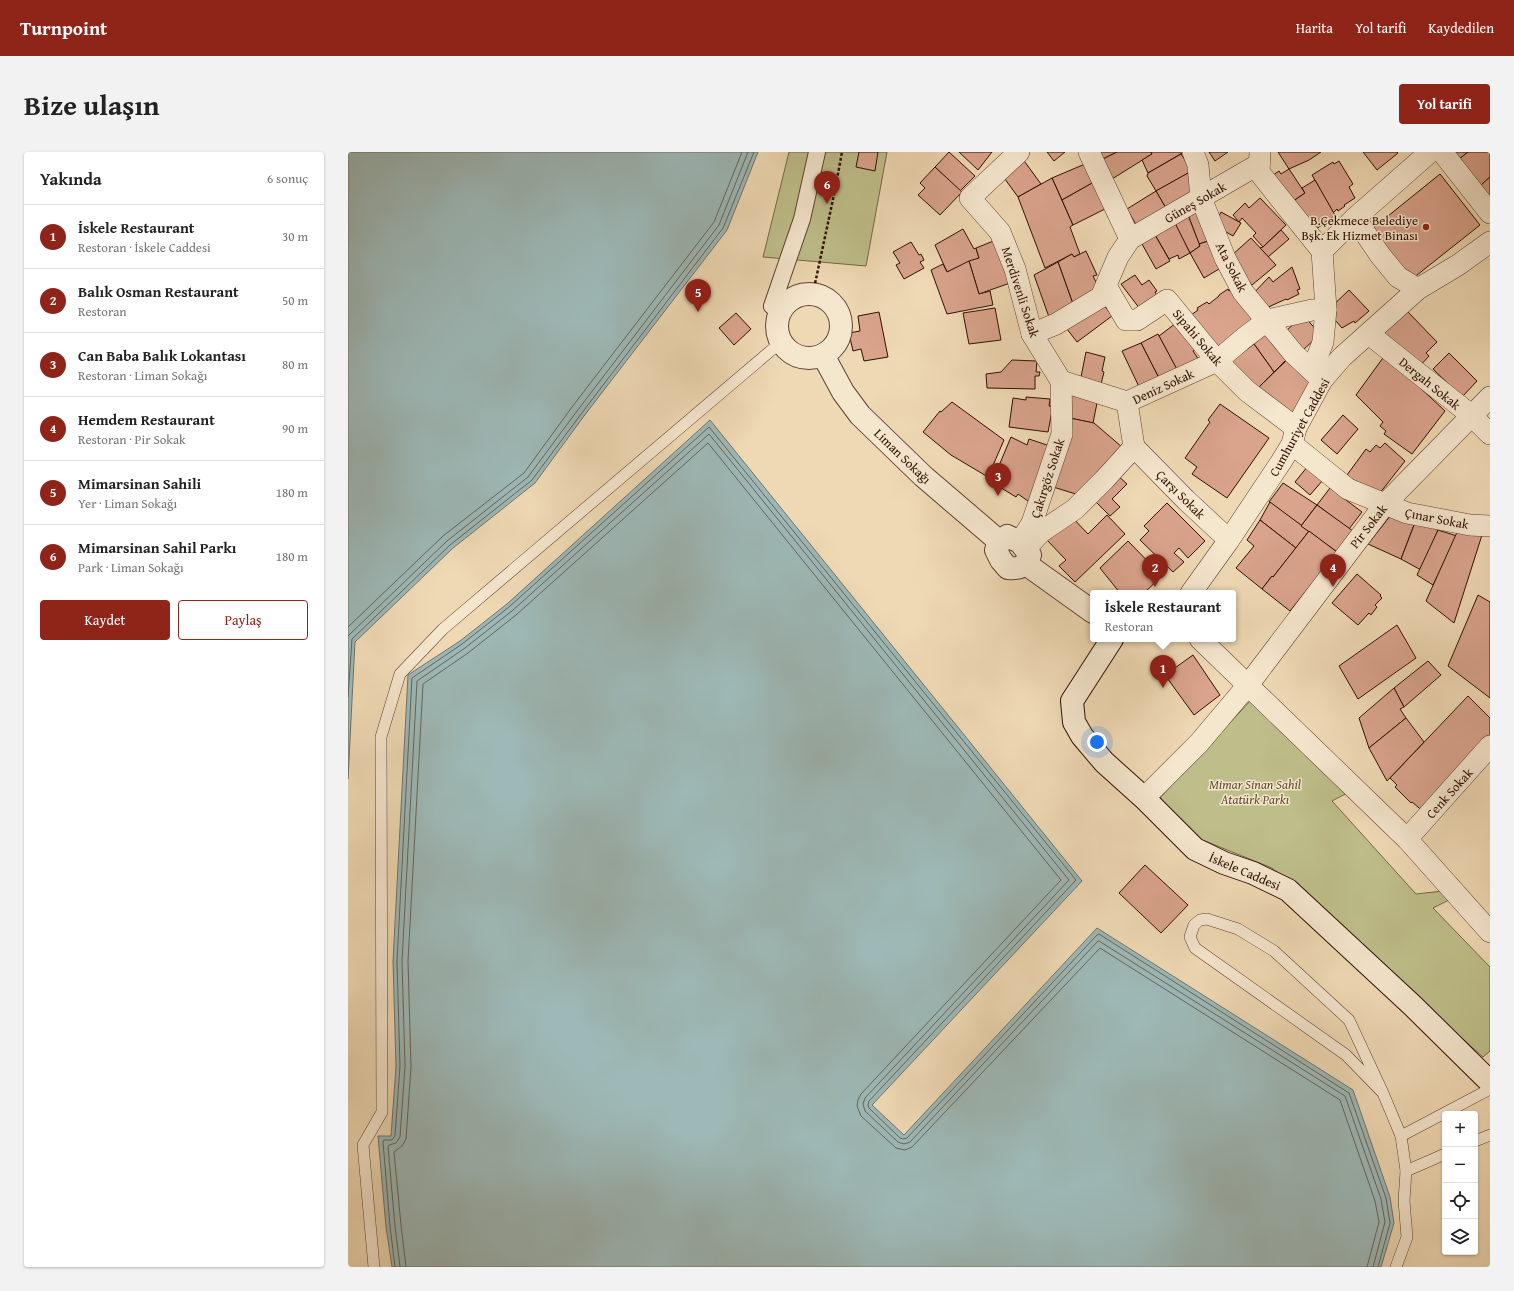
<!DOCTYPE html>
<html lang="tr">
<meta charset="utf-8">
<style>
body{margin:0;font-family:"Gentium Book Plus",serif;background:#f2f2f2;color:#222}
.controls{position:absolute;right:12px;bottom:12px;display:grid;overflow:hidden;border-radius:4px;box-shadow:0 1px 3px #0004}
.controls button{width:36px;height:36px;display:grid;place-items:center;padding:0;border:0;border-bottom:1px solid #e0e0e0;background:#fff;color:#222;font:20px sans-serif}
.you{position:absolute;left:749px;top:590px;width:14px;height:14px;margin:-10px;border:3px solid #fff;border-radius:50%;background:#1a73e8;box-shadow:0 0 0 6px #1a73e833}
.badge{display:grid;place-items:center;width:26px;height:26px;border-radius:50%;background:#8f2418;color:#fff;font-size:13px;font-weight:700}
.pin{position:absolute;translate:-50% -33px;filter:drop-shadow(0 1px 2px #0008)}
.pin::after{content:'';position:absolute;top:21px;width:14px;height:12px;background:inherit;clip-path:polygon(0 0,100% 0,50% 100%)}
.popup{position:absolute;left:742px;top:438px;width:146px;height:52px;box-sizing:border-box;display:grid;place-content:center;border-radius:4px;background:#fff;filter:drop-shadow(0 1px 3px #0005);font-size:13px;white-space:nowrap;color:#767676}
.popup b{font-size:15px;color:#222}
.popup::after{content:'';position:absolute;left:50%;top:100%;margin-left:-8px;border:8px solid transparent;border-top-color:#fff}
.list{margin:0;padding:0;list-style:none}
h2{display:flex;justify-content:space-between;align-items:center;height:52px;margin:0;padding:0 16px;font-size:17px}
h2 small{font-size:13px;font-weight:400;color:#767676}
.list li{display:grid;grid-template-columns:26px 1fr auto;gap:12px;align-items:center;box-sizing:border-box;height:64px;padding:0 16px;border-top:1px solid #e0e0e0}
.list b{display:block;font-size:15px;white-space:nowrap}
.list p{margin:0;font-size:13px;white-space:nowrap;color:#767676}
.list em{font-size:13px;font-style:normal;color:#767676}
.actions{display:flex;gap:8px;padding:12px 16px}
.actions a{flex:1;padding:9px 0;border:1px solid #8f2418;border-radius:4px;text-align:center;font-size:14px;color:#8f2418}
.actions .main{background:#8f2418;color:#fff}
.icon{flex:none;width:22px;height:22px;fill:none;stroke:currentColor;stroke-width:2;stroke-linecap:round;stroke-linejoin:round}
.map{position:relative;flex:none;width:1142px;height:1115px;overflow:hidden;border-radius:4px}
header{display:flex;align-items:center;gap:24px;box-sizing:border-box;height:56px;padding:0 20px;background:#8f2418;color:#fff}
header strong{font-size:19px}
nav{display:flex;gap:22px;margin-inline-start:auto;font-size:14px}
.intro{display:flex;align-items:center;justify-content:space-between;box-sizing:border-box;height:96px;padding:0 24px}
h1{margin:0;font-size:28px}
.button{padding:10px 18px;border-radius:4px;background:#8f2418;color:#fff;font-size:14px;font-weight:700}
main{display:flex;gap:24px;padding:0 24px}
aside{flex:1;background:#fff;border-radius:4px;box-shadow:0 1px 3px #0004}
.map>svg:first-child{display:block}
.green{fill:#bebe8a;stroke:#766646}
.water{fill:#9db8b6;stroke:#71746e}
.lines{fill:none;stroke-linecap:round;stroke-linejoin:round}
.shore{stroke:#66645c;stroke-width:1}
.building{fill:#d9a38c;stroke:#2f0f02}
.service-casing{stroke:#5f422e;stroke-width:12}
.pedestrian-casing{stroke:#5f422e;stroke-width:18}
.minor-casing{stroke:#5f422e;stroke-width:22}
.tertiary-casing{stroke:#5f422e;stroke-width:24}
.secondary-casing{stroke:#2f0f02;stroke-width:24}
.path{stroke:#2f0f02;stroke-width:2.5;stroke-dasharray:3 2;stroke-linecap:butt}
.service{stroke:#f5e6ce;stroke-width:11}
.pedestrian{stroke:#f5e6ce;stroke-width:16}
.minor{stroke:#f5e6ce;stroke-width:21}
.tertiary{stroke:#f5e6ce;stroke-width:22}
.secondary{stroke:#f5e6ce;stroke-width:22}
.poi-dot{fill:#8f2418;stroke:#f5e6ce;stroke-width:1.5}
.labels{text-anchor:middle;stroke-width:3;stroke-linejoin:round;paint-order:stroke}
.street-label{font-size:13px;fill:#2f0f02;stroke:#f5e6ce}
.poi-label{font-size:13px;fill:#2f0f02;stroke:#f5e6ce;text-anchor:end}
.park-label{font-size:13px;font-style:italic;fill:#614c32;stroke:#f5e6ce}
</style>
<header>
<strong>Turnpoint</strong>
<nav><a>Harita</a><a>Yol tarifi</a><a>Kaydedilen</a></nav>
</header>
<div class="intro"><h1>Bize ulaşın</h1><a class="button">Yol tarifi</a></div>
<main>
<aside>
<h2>Yakında<small>6 sonuç</small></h2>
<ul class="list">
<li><span class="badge">1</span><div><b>İskele Restaurant</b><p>Restoran · İskele Caddesi</p></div><em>30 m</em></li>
<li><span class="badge">2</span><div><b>Balık Osman Restaurant</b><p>Restoran</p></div><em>50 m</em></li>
<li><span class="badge">3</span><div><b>Can Baba Balık Lokantası</b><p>Restoran · Liman Sokağı</p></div><em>80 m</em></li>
<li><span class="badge">4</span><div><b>Hemdem Restaurant</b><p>Restoran · Pir Sokak</p></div><em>90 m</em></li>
<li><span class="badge">5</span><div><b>Mimarsinan Sahili</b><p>Yer · Liman Sokağı</p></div><em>180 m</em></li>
<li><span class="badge">6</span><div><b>Mimarsinan Sahil Parkı</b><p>Park · Liman Sokağı</p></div><em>180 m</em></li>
</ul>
<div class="actions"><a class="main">Kaydet</a><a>Paylaş</a></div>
</aside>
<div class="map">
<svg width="1142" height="1115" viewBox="0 0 1142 1115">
<rect width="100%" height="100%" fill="#efd9b4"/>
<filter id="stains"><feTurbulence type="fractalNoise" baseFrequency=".005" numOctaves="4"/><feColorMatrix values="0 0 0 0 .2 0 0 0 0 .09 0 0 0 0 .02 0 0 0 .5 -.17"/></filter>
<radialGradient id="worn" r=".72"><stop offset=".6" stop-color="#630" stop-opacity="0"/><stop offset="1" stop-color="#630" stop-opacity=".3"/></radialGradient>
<g class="green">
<polygon points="441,0 539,0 518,114 415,105"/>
<polygon points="904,547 1001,640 984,649 1068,742 1095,739 1103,747 1085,756 1142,815 1142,899 1135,905 924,716 852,687 810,648"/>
</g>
<g class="water">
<polygon points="0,0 410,0 379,78 236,264 187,331 105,396 7,490 0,627"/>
<polygon points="362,268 734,729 524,953 556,983 749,776 1005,938 1042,1045 1046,1071 1033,1115 44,1115 38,1075 30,984 43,984 48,914 45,809 60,523 112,489 159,452"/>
</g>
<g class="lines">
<g class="shore">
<polyline points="0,475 95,384 176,321 224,255 366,70 394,0"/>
<polyline points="0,484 99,389 180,325 229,259 371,73 400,0"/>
<polyline points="0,545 4,487 102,393 184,328 233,262 375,76 406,0"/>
<polyline points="47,1115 42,1074 35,990 36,988 44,988 47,984 52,914 49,809 64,526 114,492 161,455 361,275 728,728 521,949 520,953 521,956 552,986 555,987 559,986 749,783 751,782 1001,941 1038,1046 1042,1071 1030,1115"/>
<polyline points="52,1115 47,1074 40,995 41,993 48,991 52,985 57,914 54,809 69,529 117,496 164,459 361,282 721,728 517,946 515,952 517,959 550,990 556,992 562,990 750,789 751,789 997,944 1033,1047 1037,1070 1025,1115"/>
<polyline points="58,1115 53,1073 46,1000 54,994 58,987 63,915 60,809 75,532 120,501 168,463 360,291 713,728 513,942 510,948 509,954 513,964 548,996 557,998 564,995 752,796 992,948 1027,1049 1031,1070 1019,1115"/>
</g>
</g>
<g class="building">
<polygon points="511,0 530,0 527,19 508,15"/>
<polygon points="601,0 627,24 612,39 587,15"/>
<polygon points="611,0 644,0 630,18"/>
<polygon points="699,0 717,0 706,9"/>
<polygon points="742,0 769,0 753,8"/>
<polygon points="769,0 803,0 804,2 764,27 753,8"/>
<polygon points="803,0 836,0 800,21 794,8 804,2"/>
<polygon points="861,0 880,0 867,9"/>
<polygon points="930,0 973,0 961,8 941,17"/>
<polygon points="1015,0 1049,0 1050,1 1029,18"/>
<polygon points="1103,0 1120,0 1110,8"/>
<polygon points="1120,0 1142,0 1142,25 1133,33 1110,8"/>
<polygon points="833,2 844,19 808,39 799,24 800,21"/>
<polygon points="674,6 693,32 670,45 654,23"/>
<polygon points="991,9 1005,32 1001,35 1007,46 996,53 997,54 990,59 989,57 985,61 964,23 985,10 986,12"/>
<polygon points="737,12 746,30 714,48 704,26"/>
<polygon points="587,15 614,40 592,63 570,43 577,36 572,31"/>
<polygon points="941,17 957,41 941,52 921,26 931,19 933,22"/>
<polygon points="840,21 850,37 817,55 808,39"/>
<polygon points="1092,22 1132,73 1064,127 1024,77"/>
<polygon points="1142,25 1142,45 1133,33"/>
<polygon points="704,26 725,73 722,75 732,102 726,105 724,102 697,116 670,45"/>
<polygon points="967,28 987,63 963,81 941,52 957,41 954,36"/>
<polygon points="746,30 759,56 725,73 714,48"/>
<polygon points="808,39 819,58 790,76 779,57"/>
<polygon points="912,46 938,73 915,95 905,84 908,81 894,66 891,70 885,63 897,51 901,56"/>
<polygon points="853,54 863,88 851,92 840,63"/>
<polygon points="873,60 893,71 885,84 866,73"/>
<polygon points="840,63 852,94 842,101 825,69"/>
<polygon points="824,65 842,101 831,107 830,103 821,107 803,76"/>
<polygon points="803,76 822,109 808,117 789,83"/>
<polygon points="615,77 626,97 628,96 631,106 599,120 587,93"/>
<polygon points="933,78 941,87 920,105 912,96 915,95"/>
<polygon points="903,86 928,113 904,133 891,119 884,103"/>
<polygon points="648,88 662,131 631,142 621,109 631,106 628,96"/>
<polygon points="863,88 876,114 856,126 842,101 852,94 851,92"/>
<polygon points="563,90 571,103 573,102 576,108 572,110 576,116 556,127 548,113 552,111 545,100"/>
<polygon points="738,99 749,123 745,124 751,136 725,152 710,110 724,102 726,105"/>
<polygon points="621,109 631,142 642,139 645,153 599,162 583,118 595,112 599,120"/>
<polygon points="710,110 725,152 701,165 686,123"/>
<polygon points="944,115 952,137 949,138 951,142 939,148 938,147 914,158 902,145 921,125 925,130"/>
<polygon points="787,123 794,133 801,128 809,139 807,140 809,144 792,157 773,132"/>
<polygon points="889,134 912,169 867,199 843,163 850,158 849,156 859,150 861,152 871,144 871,143 880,137 881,139"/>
<polygon points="1001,138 1021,159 1007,171 1006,169 994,176 979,159"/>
<polygon points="754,150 764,164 729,190 719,177"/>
<polygon points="647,156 653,188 621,192 615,161"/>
<polygon points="1059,159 1089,190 1078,201 1081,204 1070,216 1032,181"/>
<polygon points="531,160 540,205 516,209 513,197 505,199 501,181 512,179 510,164"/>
<polygon points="388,161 403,177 386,193 371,176"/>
<polygon points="955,163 972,182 953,200 935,182"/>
<polygon points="832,168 848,197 845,199 851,208 830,220 811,184"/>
<polygon points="920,180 939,207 926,220 906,192"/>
<polygon points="810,182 832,223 814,232 793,191"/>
<polygon points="793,191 814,232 794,241 774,199"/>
<polygon points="906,192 926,220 907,239 882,210"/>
<polygon points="738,200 757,205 754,219 756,220 752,236 732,230"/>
<polygon points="1101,201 1129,229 1114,245 1085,217"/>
<polygon points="1037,203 1097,259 1064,302 1036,282 1038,279 1032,274 1035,270 1008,243"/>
<polygon points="943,204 967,231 946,268 909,237"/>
<polygon points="664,208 689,209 688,220 692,220 691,224 687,224 687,237 639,236 638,222 653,220"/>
<polygon points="722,240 750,246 745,271 717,265"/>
<polygon points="678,245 702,247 701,254 705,254 700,280 661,275 665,246 678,248"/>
<polygon points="604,250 656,288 640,325 603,303 575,280 592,259 593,260"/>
<polygon points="872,252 921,286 879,346 844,322 849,315 837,306 862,270 860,268"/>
<polygon points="995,263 1010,277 989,302 973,288"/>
<polygon points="717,265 746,271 774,295 731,343 702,334"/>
<polygon points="663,285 679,293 681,287 708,296 687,354 670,342 668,345 650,334 651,332 645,328"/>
<polygon points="1037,291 1057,309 1028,346 999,323 1018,297 1022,300 1028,293 1032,296"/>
<polygon points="960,314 975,328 962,343 947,330"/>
<polygon points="768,322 779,332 764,347 772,355 762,364 744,346"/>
<polygon points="935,331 969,353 953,374 921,350"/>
<polygon points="982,336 1014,360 1001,377 969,353"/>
<polygon points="922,350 961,379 948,396 912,368"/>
<polygon points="819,351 857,389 840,406 831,396 826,401 836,410 825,420 792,388 801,379 796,374"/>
<polygon points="969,353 1005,379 989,400 953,374"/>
<polygon points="722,363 740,382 759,363 777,382 727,430 711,414 718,408 698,387"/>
<polygon points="1043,363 1066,373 1053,407 1020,392"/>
<polygon points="912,368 948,396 925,425 924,424 914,437 888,416 906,394 899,388"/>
<polygon points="1068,368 1090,378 1073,418 1053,407"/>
<polygon points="1090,378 1109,384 1085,433 1069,423"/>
<polygon points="1110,378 1134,383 1106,471 1078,449"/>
<polygon points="961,379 989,400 942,459 914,437 924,424 925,425"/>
<polygon points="780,389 814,424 796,441 772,441 752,416"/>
<polygon points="1009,422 1033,443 1032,444 1034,446 1027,453 1029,455 1023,463 1021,461 1010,473 984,451"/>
<polygon points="1130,443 1142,450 1142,546 1100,514"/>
<polygon points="1049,473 1068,506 1010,547 991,514"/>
<polygon points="845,503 872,543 846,563 817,523"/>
<polygon points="1080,509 1093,523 1056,555 1046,536"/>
<polygon points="1046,536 1056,555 1052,557 1058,566 1021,596 1011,566"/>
<polygon points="1120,544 1142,566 1142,590 1077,661 1064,650 1063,651 1047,635 1049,633 1042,626"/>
<polygon points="1058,566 1076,590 1039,629 1021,596"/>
<polygon points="797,713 840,753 813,781 771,741"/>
</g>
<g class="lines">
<g class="service-casing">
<g id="service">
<polyline points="1035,941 1001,868 926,799 890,777 859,767 852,768 846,773 842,785 847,796 998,903 1035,941 1053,984 1058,1019 1056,1049 1059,1085 1048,1115"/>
<polyline points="1053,984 1142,937"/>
<polyline points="1127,989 1142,983"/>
<polyline points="1058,1019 1097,1002"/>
<polyline points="26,1115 15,993 34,960 33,585 52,522 95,477 433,190"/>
</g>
</g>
<g class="pedestrian-casing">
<polyline id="pedestrian" points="433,160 424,154 454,67 469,0"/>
</g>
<g class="minor-casing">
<g id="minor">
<polyline points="671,0 622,46 652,80 667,117 684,182 713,229 714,282 684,371 672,390"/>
<polyline points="741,0 782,87"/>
<polyline points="845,0 850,13 853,46 877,106 895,140 946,202 974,228"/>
<polyline points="912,0 911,20 974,99 978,157 975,190 964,218"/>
<polyline points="1094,0 1142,61"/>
<polyline points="1007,66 1032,103 1050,125 1070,137"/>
<polyline points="974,99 1007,66 1082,0"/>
<polyline points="758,134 778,168 789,168 819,148 869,209 899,239 948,276"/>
<polyline points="684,182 708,172 753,145 770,105 782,87 911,12"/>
<polyline points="1021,182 1123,263 1142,282"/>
<polyline points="713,229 779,250"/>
<polyline points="944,292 1000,337 1059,361 1122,373 1142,374"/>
<polyline points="786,295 779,250 869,209 896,186 920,168 964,158 978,158"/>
<polyline points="786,295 838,348 881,388"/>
<polyline points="678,396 693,380 727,357 756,328 786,295"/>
<polyline points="843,441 881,388 933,310 944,292 948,276 974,228 994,205 1070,137 1110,113 1142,90"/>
<polyline points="852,487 1059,687 1142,780"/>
<polyline points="796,646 851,591 900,533 1037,352 1142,245"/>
<polyline points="1059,687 1142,594"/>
</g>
</g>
<g class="tertiary-casing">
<g id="tertiary">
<circle cx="461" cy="174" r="32"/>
<polyline points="475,203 495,240 512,263 575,324 652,390"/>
<path d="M659 384 672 390 682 403C676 415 673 417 660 416L653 408 648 398 652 390Z"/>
<polyline points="678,412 745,460"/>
</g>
</g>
<g class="secondary-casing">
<polyline id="secondary" points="764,487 724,549 726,570 734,584 756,610 796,646 847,697 876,711 905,721 940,738 1065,854 1142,930"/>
</g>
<polyline class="path" points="465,141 487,38 494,0"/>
<use href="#service" class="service"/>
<use href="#pedestrian" class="pedestrian"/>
<use href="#minor" class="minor"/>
<use href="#tertiary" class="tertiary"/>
<use href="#secondary" class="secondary"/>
</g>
<circle class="poi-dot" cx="1078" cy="75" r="4"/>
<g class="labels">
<g class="street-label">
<text transform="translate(847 50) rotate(-30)" y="5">Güneş Sokak</text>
<text transform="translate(884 115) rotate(63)" y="5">Ata Sokak</text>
<text transform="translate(673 140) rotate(72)" y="5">Merdivenli Sokak</text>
<text transform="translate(850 185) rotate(50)" y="5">Sipahi Sokak</text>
<text transform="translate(1082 231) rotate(39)" y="5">Dergah Sokak</text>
<text transform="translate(815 234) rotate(-25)" y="5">Deniz Sokak</text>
<text transform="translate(951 275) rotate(-61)" y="5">Cumhuriyet Caddesi</text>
<text transform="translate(555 304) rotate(44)" y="5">Liman Sokağı</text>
<text transform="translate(699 326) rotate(-72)" y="5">Çakırgöz Sokak</text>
<text transform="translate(833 342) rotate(45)" y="5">Çarşı Sokak</text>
<text transform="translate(1089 366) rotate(11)" y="5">Çınar Sokak</text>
<text transform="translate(1020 374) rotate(-52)" y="5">Pir Sokak</text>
<text transform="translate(1101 641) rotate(-48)" y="5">Cenk Sokak</text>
<text transform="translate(897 719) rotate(23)" y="5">İskele Caddesi</text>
</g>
<g class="poi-label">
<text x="1070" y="73">B.Çekmece Belediye<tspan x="1070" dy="15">Bşk. Ek Hizmet Binası</tspan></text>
</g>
<g class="park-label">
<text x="907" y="637">Mimar Sinan Sahil<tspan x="907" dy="15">Atatürk Parkı</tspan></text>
</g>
</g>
<rect width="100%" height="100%" filter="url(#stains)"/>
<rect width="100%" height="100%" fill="url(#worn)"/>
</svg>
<div class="controls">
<button>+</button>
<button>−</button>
<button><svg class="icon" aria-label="locate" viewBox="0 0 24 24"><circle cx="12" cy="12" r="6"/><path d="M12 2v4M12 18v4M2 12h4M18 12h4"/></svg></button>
<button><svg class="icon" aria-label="layers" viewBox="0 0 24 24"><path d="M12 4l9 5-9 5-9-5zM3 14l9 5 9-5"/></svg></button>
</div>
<div class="you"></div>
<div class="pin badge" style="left:815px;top:536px">1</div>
<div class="popup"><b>İskele Restaurant</b>Restoran</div>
<div class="pin badge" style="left:807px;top:435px">2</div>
<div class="pin badge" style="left:650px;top:344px">3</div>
<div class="pin badge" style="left:985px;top:435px">4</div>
<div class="pin badge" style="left:350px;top:160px">5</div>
<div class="pin badge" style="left:479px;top:52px">6</div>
</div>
</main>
